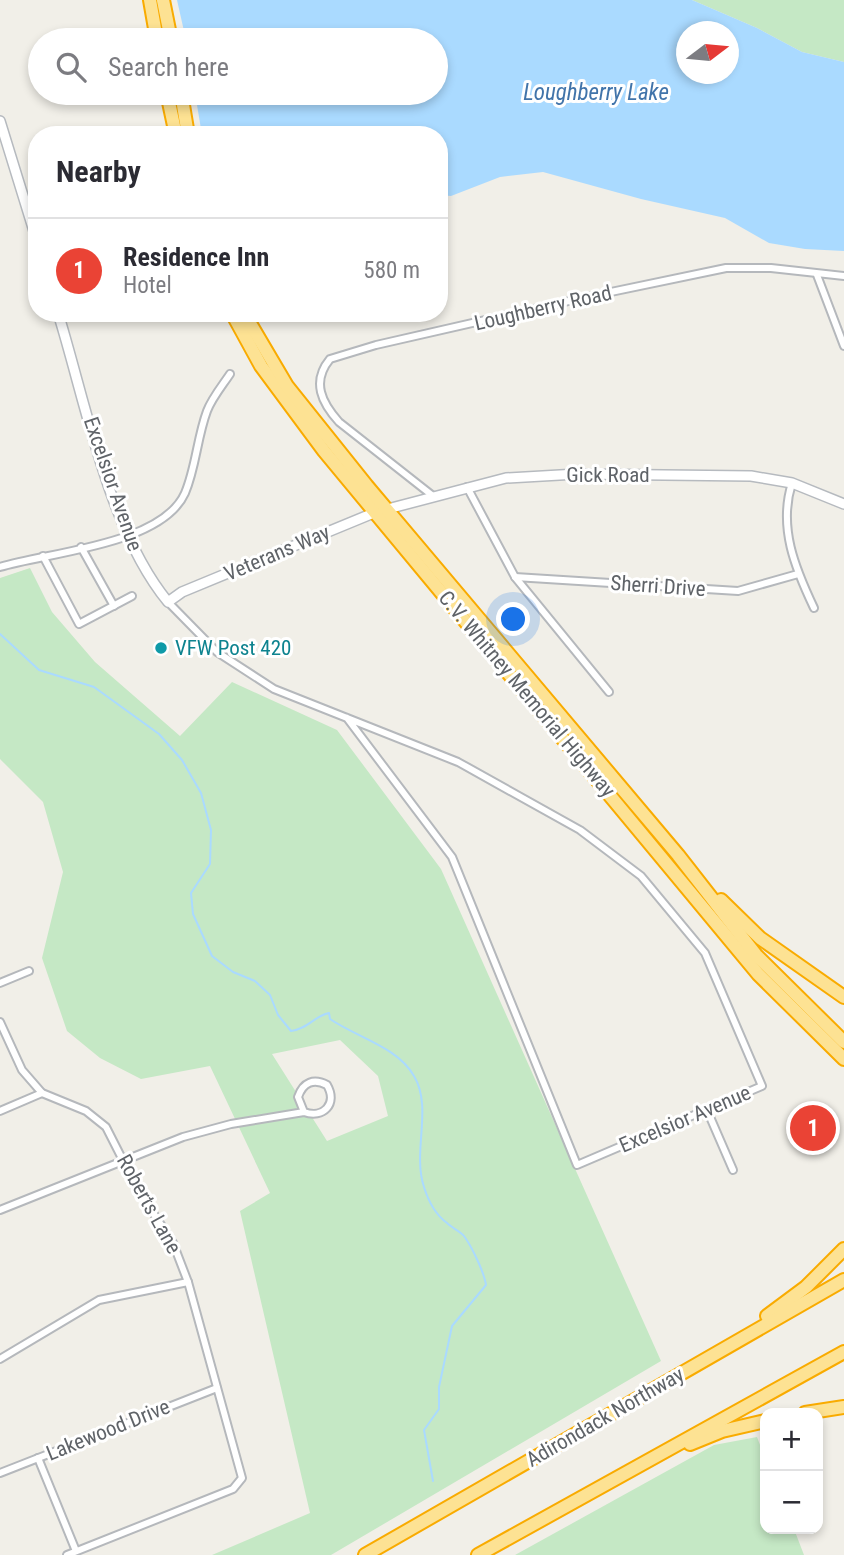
<!DOCTYPE html>
<meta charset="utf-8">
<style>
body{margin:0;font-family:"Roboto Condensed",sans-serif;background:#f7f7f7;color:#2b2b33}
.controls{position:absolute;right:21px;bottom:21px;display:grid;overflow:hidden;border-radius:14px;box-shadow:0 4px 10px #0003}
.controls button{width:63px;height:63px;display:grid;place-items:center;padding:0;border:0;border-bottom:2px solid #e1e1e2;background:#fff;color:#2b2b33;font:35px sans-serif}
.compass{position:absolute;left:676px;top:21px;width:63px;height:63px;border-radius:50%;background:#fff;box-shadow:0 4px 10px #0003;rotate:74deg}
.you{position:absolute;left:514px;top:620px;width:24px;height:24px;margin:-18px;border:5px solid #fff;border-radius:50%;background:#1a73e8;box-shadow:0 0 0 10px #1a73e833}
.badge{display:grid;place-items:center;width:46px;height:46px;border-radius:50%;background:#ea4335;color:#fff;font-size:23px;font-weight:700}
.pin{position:absolute;translate:-50% -50%;border:4px solid #fff;box-shadow:0 2px 7px #0006}
.list{margin:0;padding:0;list-style:none}
h2{display:flex;justify-content:space-between;align-items:center;height:91px;margin:0;padding:0 28px;font-size:30px}
h2 small{font-size:23px;font-weight:400;color:#7c7c81}
.list li{display:grid;grid-template-columns:46px 1fr auto;gap:21px;align-items:center;box-sizing:border-box;height:105px;padding:0 28px;border-top:2px solid #e1e1e2}
.list b{display:block;font-size:26px;white-space:nowrap}
.list p{margin:0;font-size:23px;white-space:nowrap;color:#7c7c81}
.list em{font-size:23px;font-style:normal;color:#7c7c81}
.icon{flex:none;width:38px;height:38px;fill:none;stroke:currentColor;stroke-width:2;stroke-linecap:round;stroke-linejoin:round}
.map{position:relative;flex:none;width:844px;height:1555px;overflow:hidden}
.search{position:absolute;background:#fff;box-shadow:0 4px 10px #0003;left:28px;top:28px;width:420px;height:77px;display:flex;align-items:center;gap:18px;box-sizing:border-box;padding:0 24px;border-radius:38px;color:#7c7c81;font-size:26px}
.panel{position:absolute;background:#fff;box-shadow:0 4px 10px #0003;left:28px;top:126px;width:420px;height:196px;border-radius:28px}
.map>svg:first-child{display:block}
.green{fill:#c5e8c5;fill-rule:evenodd}
.water{fill:#aadaff;fill-rule:evenodd}
.lines{fill:none;stroke-linecap:round;stroke-linejoin:round}
.stream{stroke:#aadaff;stroke-width:2}
.street-casing{stroke:#b5b8bc;stroke-width:10}
.secondary-casing{stroke:#b6babf;stroke-width:12}
.highway-casing{stroke:#f9ab00;stroke-width:16}
.street{stroke:#fff;stroke-width:6}
.secondary{stroke:#fff;stroke-width:9}
.highway{stroke:#fde293;stroke-width:12}
.culture-dot{fill:#0f9aa8;stroke:#fff;stroke-width:2.5}
.labels{text-anchor:middle;stroke-width:6;stroke-linejoin:round;paint-order:stroke}
.street-label{font-size:21px;fill:#5f6368;stroke:#fff}
.culture-label{font-size:21px;fill:#0d838f;stroke:#fff;text-anchor:start}
.water-label{font-size:23px;font-style:italic;fill:#4174aa;stroke:#fff}
</style>
<div class="map">
<svg width="844" height="1555" viewBox="0 0 844 1555">
<rect width="100%" height="100%" fill="#f1efe8"/>
<g class="green">
<polygon points="692,0 844,0 844,62 802,52 757,28"/>
<path d="M30 568 52 612 95 662 180 736 232 682 337 730 441 869 661 1361 331 1555H212L310 1513 240 1211 270 1193 210 1066 141 1079 100 1058 67 1031 42 958 63 872 43 802 0 759V578ZM340 1040 378 1076 388 1116 327 1141 272 1054Z"/>
<polygon points="757,1437 765,1458 765,1529 794,1529 804,1555 515,1555 714,1445"/>
</g>
<path class="water" d="M177 0H692L757 28 802 52 844 62V251L805 249 769 243 725 218 641 199 543 172 500 177 451 196 439 195V135H202L195 93H436V40H186ZM686 32H728V74H686Z"/>
<g class="lines">
<path class="stream" d="M0 634 39 670 94 687 159 734 182 760 201 793 211 830 210 864 191 893 193 914 212 956 233 972 255 981 270 995 278 1015 291 1031C308 1029 314 1016 329 1013L330 1019C356 1037 398 1047 414 1076 433 1108 412 1151 424 1187 428 1200 436 1215 447 1223 452 1228 460 1231 464 1236 472 1247 484 1272 486 1285L452 1326 439 1387V1409L424 1430 433 1481"/>
<g class="street-casing">
<g id="street">
<polyline points="817,275 844,346"/>
<path d="M792 483C778 527 795 568 814 608"/>
<polyline points="467,487 515,577 609,692"/>
<path d="M433 496 339 422C322 403 311 382 330 359L376 345 582 298 726 268H771L844 276"/>
<polyline points="81,547 114,606"/>
<polyline points="43,556 79,624 132,596"/>
<path d="M0 567C49 552 162 545 185 493 196 467 197 438 207 411 212 398 222 386 230 374"/>
<polyline points="515,577 738,591 798,574"/>
<polyline points="168,602 217,652 274,689 458,762 580,830 641,876 705,953 762,1086 577,1165 452,857 347,718"/>
<polyline points="0,983 29,971"/>
<polyline points="0,1022 22,1070 42,1093 86,1111 106,1127 138,1190 173,1243 188,1282 242,1478 233,1489 67,1555"/>
<polyline points="707,1110 733,1170"/>
<polyline points="0,1111 42,1093"/>
<path d="M0 1210 183 1137 231 1124 304 1112C323 1119 338 1104 327 1085 314 1078 303 1082 298 1097L304 1112"/>
<polyline points="0,1359 99,1300 188,1282"/>
<polyline points="38,1458 76,1551"/>
<polyline points="0,1473 217,1388"/>
</g>
</g>
<g class="secondary-casing">
<g id="secondary">
<polyline points="0,121 37,241"/>
<path d="M58 313C86 403 108 529 168 602L182 592 376 512 506 478 577 474 751 476 792 483 844 504"/>
</g>
</g>
<g class="highway-casing">
<g id="highway">
<polyline points="150,0 157,40"/>
<polyline points="163,0 171,40"/>
<polyline points="167,93 176,135"/>
<polyline points="181,93 188,135"/>
<polyline points="232,313 261,366 324,451 758,974 844,1059"/>
<polyline points="244,313 287,386 367,486 678,855 756,955 844,1042"/>
<polyline points="721,900 760,938 844,997"/>
<polyline points="767,1316 806,1287 844,1249"/>
<polyline points="805,1413 844,1407"/>
<polyline points="690,1444 722,1431 765,1421"/>
<polyline points="365,1555 844,1280"/>
<polyline points="478,1555 844,1352"/>
</g>
</g>
<use href="#street" class="street"/>
<use href="#secondary" class="secondary"/>
<use href="#highway" class="highway"/>
</g>
<circle class="culture-dot" cx="161" cy="648" r="7"/>
<g class="labels">
<g class="street-label">
<text transform="translate(543 308) rotate(-13)" y="7">Loughberry Road</text>
<text x="608" y="482">Gick Road</text>
<text transform="translate(113 484) rotate(71)" y="7">Excelsior Avenue</text>
<text transform="translate(277 553) rotate(-23)" y="7">Veterans Way</text>
<text transform="translate(658 586) rotate(4)" y="7">Sherri Drive</text>
<text transform="translate(527 694) rotate(50)" y="7">C.V. Whitney Memorial Highway</text>
<text transform="translate(685 1119) rotate(-23)" y="7">Excelsior Avenue</text>
<text transform="translate(149 1204) rotate(61)" y="7">Roberts Lane</text>
<text transform="translate(605 1417) rotate(-30)" y="7">Adirondack Northway</text>
<text transform="translate(108 1430) rotate(-22)" y="7">Lakewood Drive</text>
</g>
<g class="culture-label">
<text x="175" y="655">VFW Post 420</text>
</g>
<g class="water-label">
<text x="596" y="100">Loughberry Lake</text>
</g>
</g>
</svg>
<div class="controls">
<button>+</button>
<button>−</button>
</div>
<svg class="compass" viewBox="-18 -18 36 36"><path d="M0-13l5 13h-10z" fill="#e53935"/><path d="M0 13l5-13h-10z" fill="#7c7c81"/></svg>
<div class="you"></div>
<div class="pin badge" style="left:813px;top:1128px">1</div>
<div class="search"><svg class="icon" aria-label="search" viewBox="0 0 24 24"><circle cx="10" cy="10" r="6"/><path d="M15 15l6 6"/></svg>Search here</div>
<section class="panel">
<h2>Nearby<small></small></h2>
<ul class="list">
<li><span class="badge">1</span><div><b>Residence Inn</b><p>Hotel</p></div><em>580 m</em></li>
</ul>
</section>
</div>
